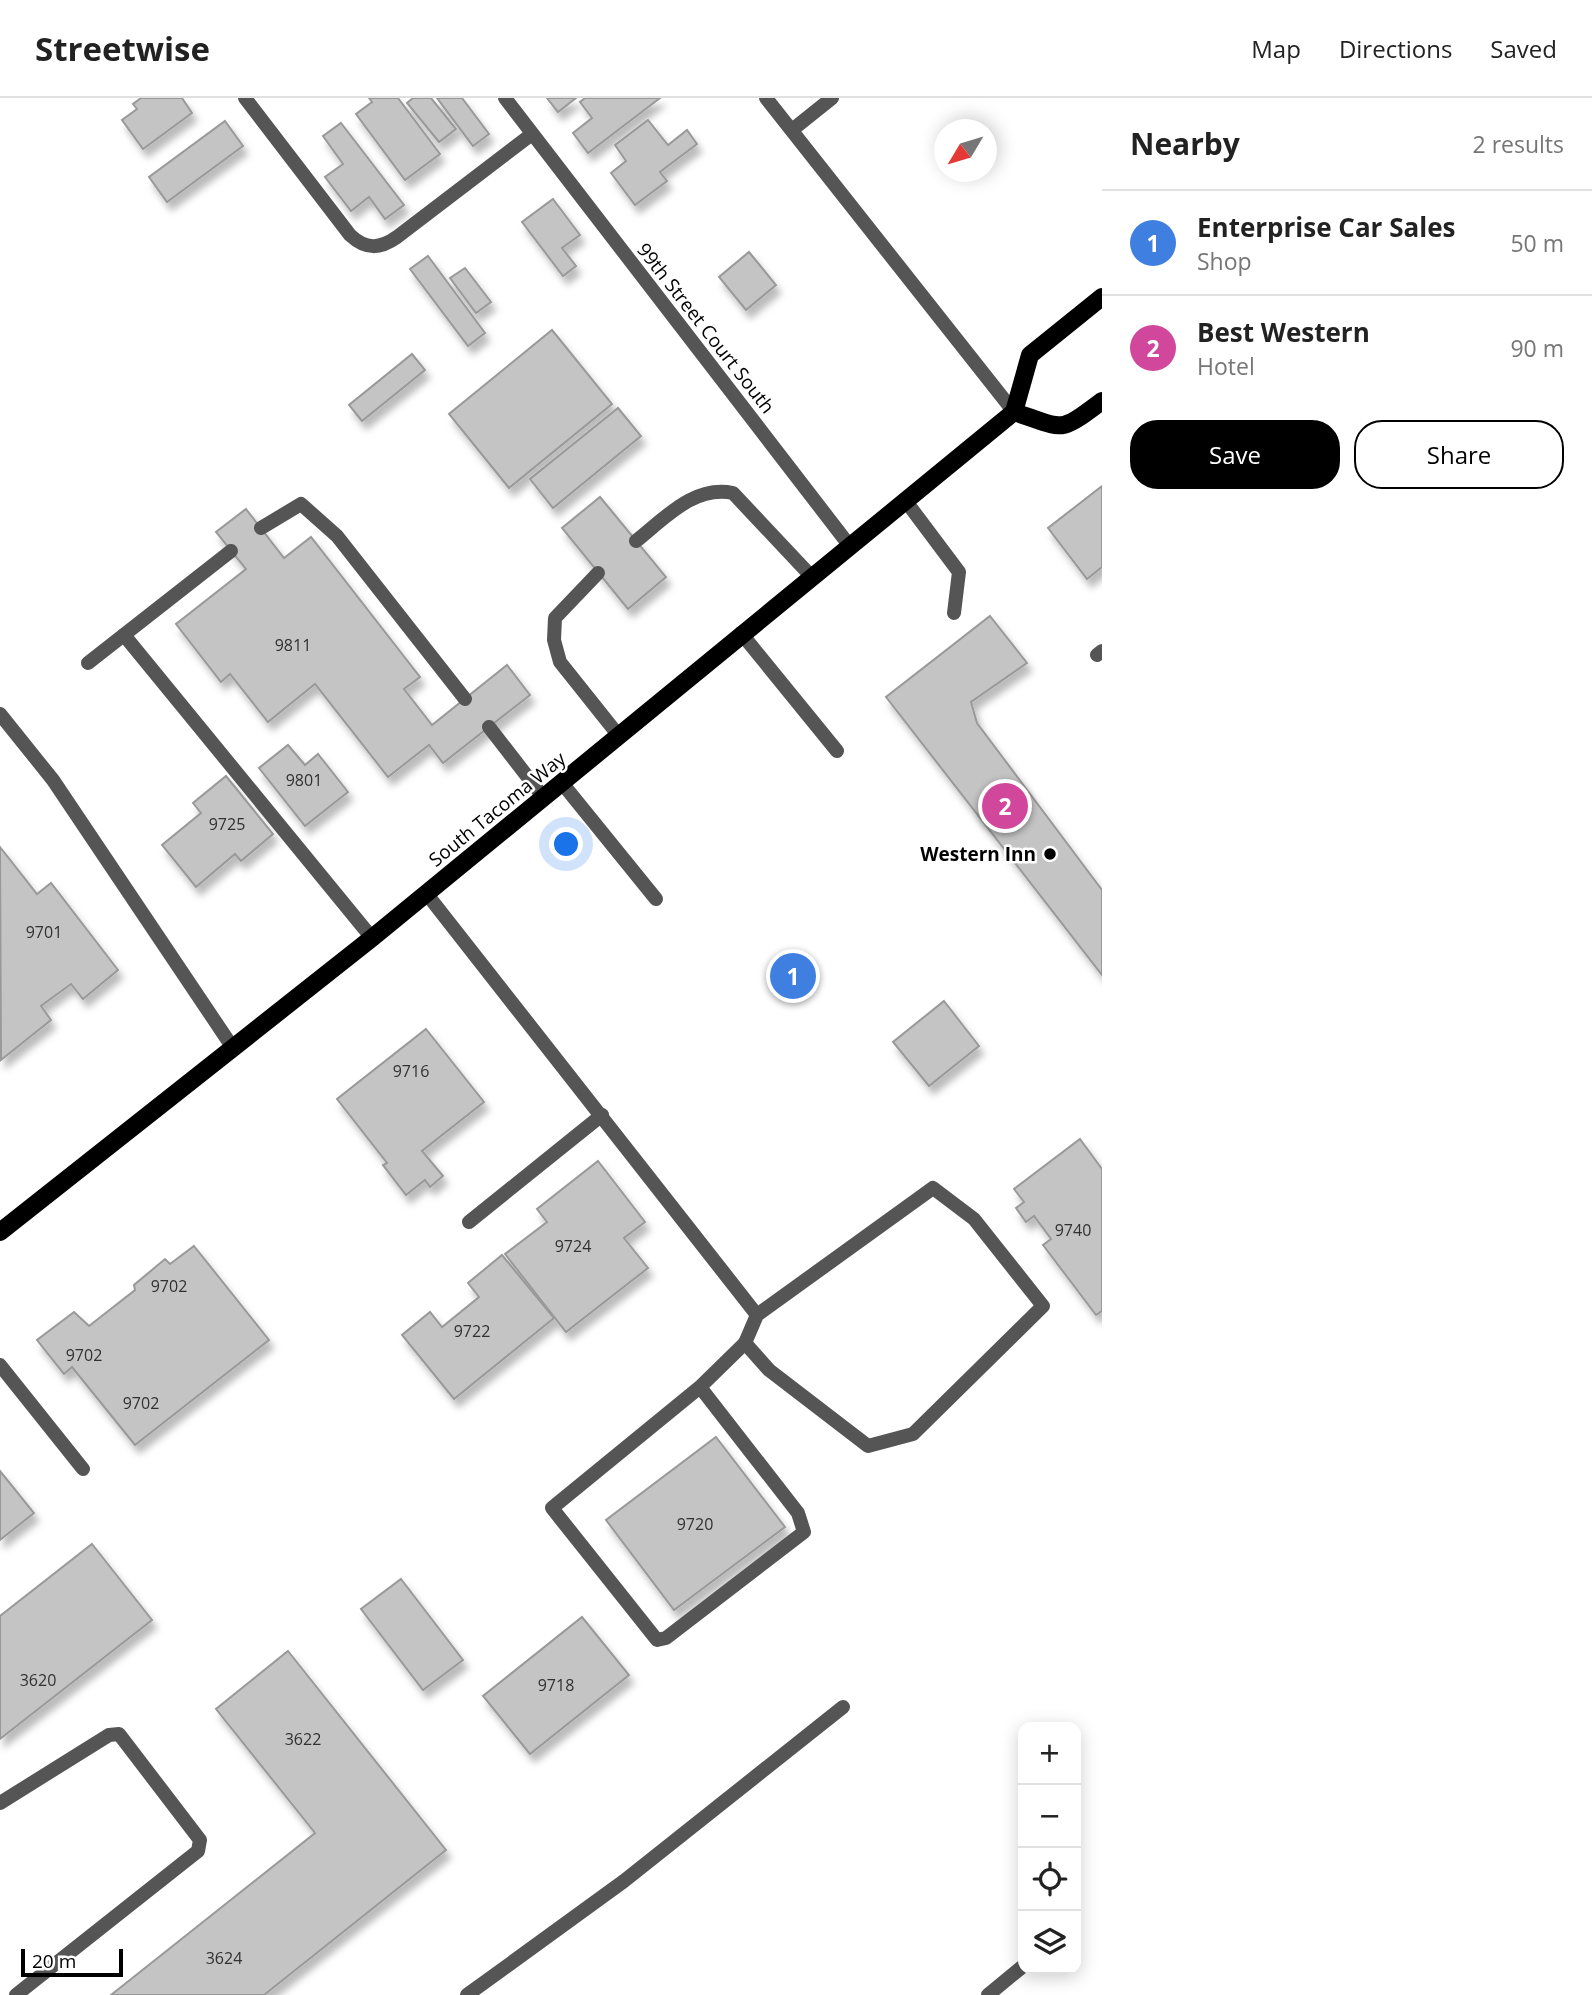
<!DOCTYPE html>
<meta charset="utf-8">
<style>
body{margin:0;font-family:"Open Sans",sans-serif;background:#f6f6f6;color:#222}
.controls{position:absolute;right:21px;bottom:21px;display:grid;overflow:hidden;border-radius:14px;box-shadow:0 4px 18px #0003}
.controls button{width:63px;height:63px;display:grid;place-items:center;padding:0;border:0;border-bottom:2px solid #e0e0e0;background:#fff;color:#222;font:35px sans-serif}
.compass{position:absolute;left:934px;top:21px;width:63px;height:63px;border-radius:50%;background:#fff;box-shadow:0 4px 18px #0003;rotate:232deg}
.scale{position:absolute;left:21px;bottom:18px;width:102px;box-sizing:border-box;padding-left:7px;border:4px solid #000;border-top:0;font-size:19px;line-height:24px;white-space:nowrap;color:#000;-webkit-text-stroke:5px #fff;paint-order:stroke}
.you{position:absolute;left:567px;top:747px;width:24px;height:24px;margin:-18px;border:5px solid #fff;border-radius:50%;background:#1a73e8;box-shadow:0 0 0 10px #1a73e833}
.badge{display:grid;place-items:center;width:46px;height:46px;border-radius:50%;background:#000;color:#fff;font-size:23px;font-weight:700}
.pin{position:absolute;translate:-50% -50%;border:4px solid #fff;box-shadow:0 2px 7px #0006}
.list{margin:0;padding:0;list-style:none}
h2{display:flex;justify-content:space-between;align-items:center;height:91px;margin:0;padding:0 28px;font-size:30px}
h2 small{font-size:23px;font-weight:400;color:#767676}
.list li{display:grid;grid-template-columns:46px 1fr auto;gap:21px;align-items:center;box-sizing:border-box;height:105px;padding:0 28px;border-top:2px solid #e0e0e0}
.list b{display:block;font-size:26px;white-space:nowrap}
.list p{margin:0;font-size:23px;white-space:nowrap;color:#767676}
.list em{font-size:23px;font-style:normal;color:#767676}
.actions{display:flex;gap:14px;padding:21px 28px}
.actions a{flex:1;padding:16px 0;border:2px solid #000;border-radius:28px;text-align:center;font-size:24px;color:#000}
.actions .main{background:#000;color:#fff}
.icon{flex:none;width:38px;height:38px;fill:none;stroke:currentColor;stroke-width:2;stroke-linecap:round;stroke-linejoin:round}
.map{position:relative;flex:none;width:1102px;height:1897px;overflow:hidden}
header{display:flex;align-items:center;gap:42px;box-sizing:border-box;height:98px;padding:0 35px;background:#fff;border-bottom:2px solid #e0e0e0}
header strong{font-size:33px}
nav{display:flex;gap:38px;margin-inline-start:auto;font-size:24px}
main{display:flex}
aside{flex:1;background:#fff}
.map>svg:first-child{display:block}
.building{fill:#c4c4c4;stroke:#999;stroke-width:2;filter:url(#shadow)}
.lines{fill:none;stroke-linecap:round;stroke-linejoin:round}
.lane{stroke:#555;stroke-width:14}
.primary{stroke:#000;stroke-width:18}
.poi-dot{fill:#000;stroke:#fff;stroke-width:2.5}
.labels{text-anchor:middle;stroke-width:5;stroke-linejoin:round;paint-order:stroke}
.number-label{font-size:16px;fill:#313131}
.street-label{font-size:19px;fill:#000;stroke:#fff}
.poi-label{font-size:19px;font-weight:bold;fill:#000;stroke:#fff;text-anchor:end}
</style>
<header>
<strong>Streetwise</strong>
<nav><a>Map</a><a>Directions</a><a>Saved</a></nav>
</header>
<main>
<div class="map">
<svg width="1102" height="1897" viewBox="0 0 1102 1897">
<defs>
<filter id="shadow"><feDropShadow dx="4.5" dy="8" stdDeviation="3.5" flood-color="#0004"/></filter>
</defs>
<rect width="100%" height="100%" fill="#fff"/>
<g class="building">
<polygon points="141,0 182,0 192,15 143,51 122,22 137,11 133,6"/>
<polygon points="369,0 398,0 440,56 405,82 356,16 372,4"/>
<polygon points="413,0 431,0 456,31 439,44 407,5"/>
<polygon points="437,0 462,0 489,36 473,48"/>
<polygon points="547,0 576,0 558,14"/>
<polygon points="585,0 660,0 588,55 573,35 592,20 580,4"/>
<polygon points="648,22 668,47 687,32 697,46 660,74 667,83 635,107 611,75 626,63 615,47"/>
<polygon points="225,23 243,48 167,104 149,79"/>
<polygon points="341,25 404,107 385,121 369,99 351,113 325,79 343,66 323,38"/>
<polygon points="553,101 580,137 562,150 576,168 563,178 522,124"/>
<polygon points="749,154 776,187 746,212 719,179"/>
<polygon points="428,158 485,235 468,248 410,171"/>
<polygon points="465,170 491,204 476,215 450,180"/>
<polygon points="552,232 612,306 509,390 449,316"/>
<polygon points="412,256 425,272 362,323 349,307"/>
<polygon points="618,310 641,338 553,410 530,381"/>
<polygon points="1102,388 1102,469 1087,481 1048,430"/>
<polygon points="600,399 666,479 628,511 562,430"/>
<polygon points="246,411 284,460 311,439 420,579 404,591 432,627 507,567 530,597 443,665 429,647 388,679 315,586 268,624 230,576 221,584 176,526 246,471 216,434"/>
<polygon points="990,518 1027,565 971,604 977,625 1102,792 1102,877 886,599"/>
<polygon points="288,647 305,667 318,656 348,694 305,728 259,670"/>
<polygon points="226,678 273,736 241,763 235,756 196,789 162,747 201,715 193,705"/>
<polygon points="0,749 37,796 51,785 118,872 83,901 71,886 41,908 51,922 1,962"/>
<polygon points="944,903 979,948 929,988 893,944"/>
<polygon points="426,931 484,1004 422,1053 443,1078 430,1089 425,1082 406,1097 383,1067 387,1065 337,1001"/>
<polygon points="1080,1041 1102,1071 1102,1213 1096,1217 1043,1147 1051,1141 1034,1118 1026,1124 1016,1110 1024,1104 1014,1091"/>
<polygon points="598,1063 645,1124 624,1140 648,1170 566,1234 505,1156 547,1124 537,1111"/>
<polygon points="194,1148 269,1242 135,1347 72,1269 64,1276 37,1242 74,1214 89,1228 135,1192 134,1187 165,1161 170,1166"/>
<polygon points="502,1157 554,1220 454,1301 402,1237 430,1214 442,1229 479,1199 468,1185"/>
<polygon points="716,1339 785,1429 674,1512 606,1422"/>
<polygon points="0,1373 34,1415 0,1442"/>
<polygon points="92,1446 152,1522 0,1641 0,1518"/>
<polygon points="401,1481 463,1562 423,1592 361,1511"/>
<polygon points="582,1519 629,1577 530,1656 483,1598"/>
<polygon points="288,1553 446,1752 264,1897 111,1897 315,1735 216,1611"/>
</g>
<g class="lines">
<g class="lane">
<path d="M245 0 350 137C366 152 380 151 397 139L532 36"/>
<polyline points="505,0 849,447"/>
<polyline points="766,0 1014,314"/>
<polyline points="792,32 832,0"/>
<polyline points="905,402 959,474 954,515"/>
<polyline points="261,430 301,406 337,438 465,601"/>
<path d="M636 443C665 420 694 387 733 395L811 478"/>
<polyline points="598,475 555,520 554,542 560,564 619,638"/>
<polyline points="741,535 837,653"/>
<polyline points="124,537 372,840"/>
<polyline points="1097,557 1102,553"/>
<polyline points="88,565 231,453"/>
<polyline points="0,616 53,682 233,950"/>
<polyline points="489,629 544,700"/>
<polyline points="562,685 656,801"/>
<polyline points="426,795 757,1217 933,1090 974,1121 1043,1208 913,1336 868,1348 769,1272 745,1245 757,1217"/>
<polyline points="469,1124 602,1017"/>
<polyline points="0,1267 83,1371"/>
<polyline points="700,1289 798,1415 804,1434 666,1540 657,1542 552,1410 700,1289 745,1245"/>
<polyline points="0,1705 109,1637 119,1636 200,1742 198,1753 16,1897"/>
<polyline points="467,1897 624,1783 843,1609"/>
<polyline points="988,1897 1022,1869"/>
</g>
<g class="primary">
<path d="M1014 314C1065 331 1058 336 1102 303"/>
<polyline points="0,1134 372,840 1014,314 1030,257 1102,199"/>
</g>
</g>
<circle class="poi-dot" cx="1050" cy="756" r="7"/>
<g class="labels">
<g class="number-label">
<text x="293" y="553">9811</text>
<text x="304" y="688">9801</text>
<text x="227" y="732">9725</text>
<text x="44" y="840">9701</text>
<text x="411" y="979">9716</text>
<text x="1073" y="1138">9740</text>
<text x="573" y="1154">9724</text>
<text x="169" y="1194">9702</text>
<text x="472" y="1239">9722</text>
<text x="84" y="1263">9702</text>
<text x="141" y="1311">9702</text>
<text x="695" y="1432">9720</text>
<text x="38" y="1588">3620</text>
<text x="556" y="1593">9718</text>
<text x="303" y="1647">3622</text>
<text x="224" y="1866">3624</text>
</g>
<g class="street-label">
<text transform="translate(706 230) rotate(52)" y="7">99th Street Court South</text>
<text transform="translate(497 711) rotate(-39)" y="7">South Tacoma Way</text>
</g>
<g class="poi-label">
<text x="1036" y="763">Western Inn</text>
</g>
</g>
</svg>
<div class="controls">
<button>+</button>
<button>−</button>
<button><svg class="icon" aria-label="locate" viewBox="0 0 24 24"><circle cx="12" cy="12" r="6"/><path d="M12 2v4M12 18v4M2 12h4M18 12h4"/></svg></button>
<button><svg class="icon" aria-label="layers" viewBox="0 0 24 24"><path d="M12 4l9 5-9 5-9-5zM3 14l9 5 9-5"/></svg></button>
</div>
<svg class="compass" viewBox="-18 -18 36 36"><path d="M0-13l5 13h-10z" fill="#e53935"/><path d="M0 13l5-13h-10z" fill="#767676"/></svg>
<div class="scale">20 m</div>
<div class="you"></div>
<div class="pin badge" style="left:793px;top:878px;background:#3f7fe0">1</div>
<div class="pin badge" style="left:1005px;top:708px;background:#d1479c">2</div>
</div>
<aside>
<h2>Nearby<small>2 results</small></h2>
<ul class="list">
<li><span class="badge" style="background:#3f7fe0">1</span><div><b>Enterprise Car Sales</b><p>Shop</p></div><em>50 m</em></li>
<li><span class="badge" style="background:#d1479c">2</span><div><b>Best Western</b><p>Hotel</p></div><em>90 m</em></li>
</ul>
<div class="actions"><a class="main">Save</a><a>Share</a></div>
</aside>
</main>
